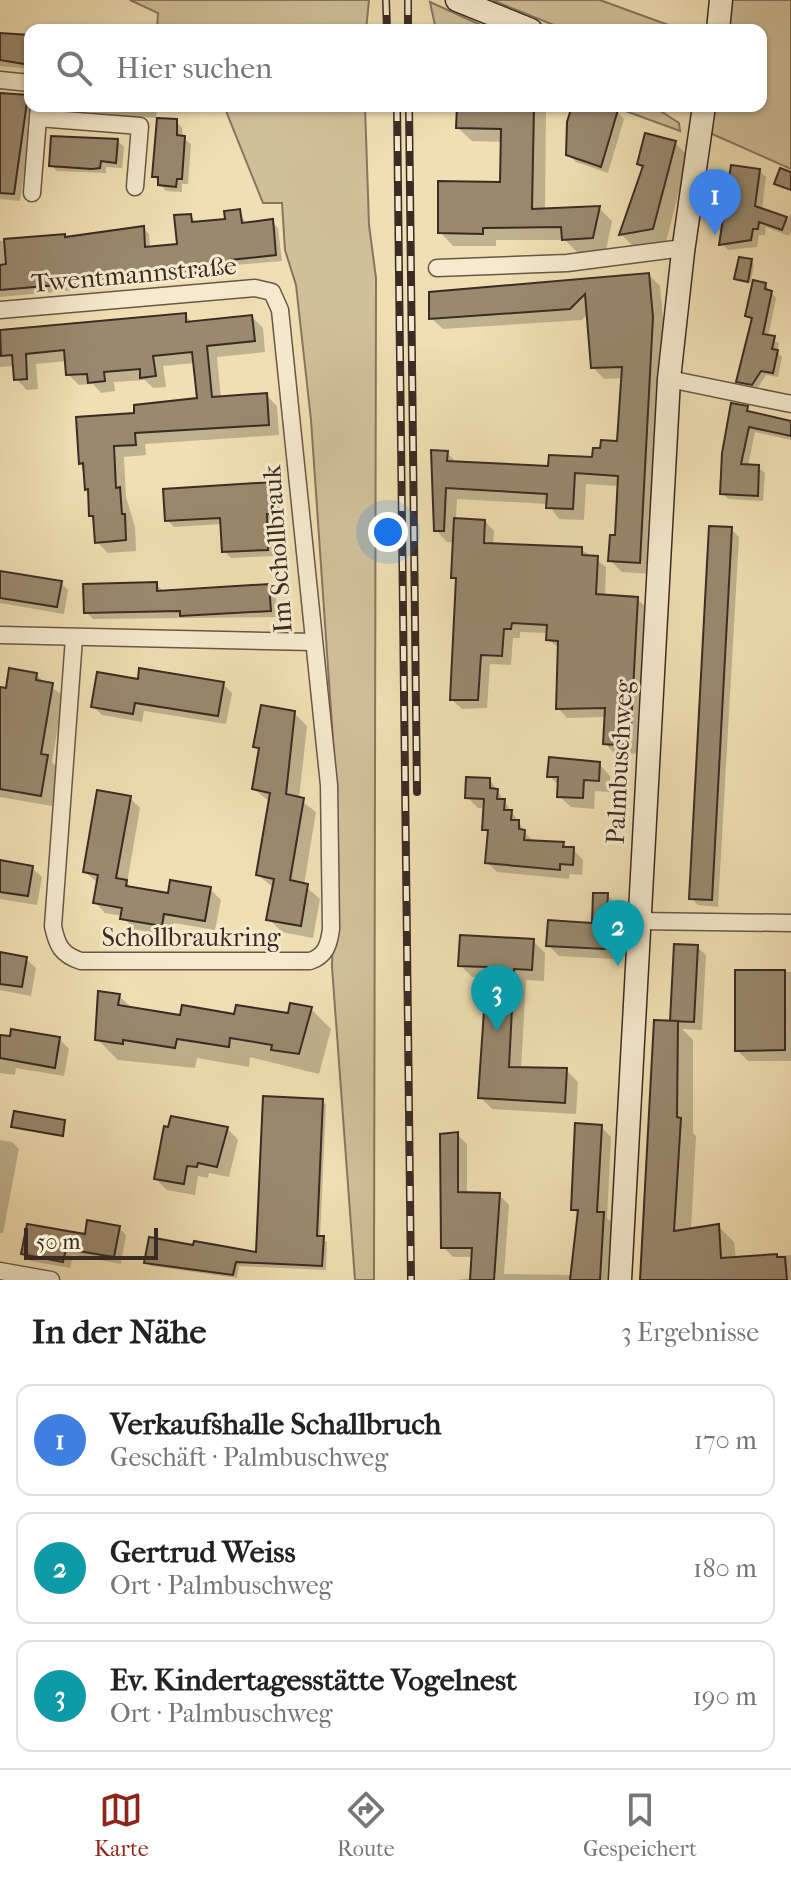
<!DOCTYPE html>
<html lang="de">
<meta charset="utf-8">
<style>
body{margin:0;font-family:"IM FELL French Canon",serif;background:#f2f2f2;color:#222}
.scale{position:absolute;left:24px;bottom:20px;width:134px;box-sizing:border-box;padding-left:8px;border:4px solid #3b2b25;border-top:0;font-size:22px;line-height:28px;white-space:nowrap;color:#3b2b25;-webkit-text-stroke:6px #f5eacd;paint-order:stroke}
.you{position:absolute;left:388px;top:532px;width:28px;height:28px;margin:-20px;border:6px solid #fff;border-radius:50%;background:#1a73e8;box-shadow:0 0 0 12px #1a73e833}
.badge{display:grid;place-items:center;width:52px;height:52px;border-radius:50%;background:#8f2418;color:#fff;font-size:26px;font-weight:700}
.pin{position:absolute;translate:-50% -66px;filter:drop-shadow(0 2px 4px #0008)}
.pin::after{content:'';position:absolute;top:42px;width:28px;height:24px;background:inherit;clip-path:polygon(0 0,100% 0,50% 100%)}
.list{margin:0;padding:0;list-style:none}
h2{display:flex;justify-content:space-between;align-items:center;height:104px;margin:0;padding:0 32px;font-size:34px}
h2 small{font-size:26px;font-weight:400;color:#767676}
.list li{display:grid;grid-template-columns:52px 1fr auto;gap:24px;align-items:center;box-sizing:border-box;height:112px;margin:0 16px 16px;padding:0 16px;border:2px solid #e0e0e0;border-radius:16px}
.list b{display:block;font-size:30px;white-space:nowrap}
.list p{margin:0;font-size:26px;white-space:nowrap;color:#767676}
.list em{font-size:26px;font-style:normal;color:#767676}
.icon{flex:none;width:44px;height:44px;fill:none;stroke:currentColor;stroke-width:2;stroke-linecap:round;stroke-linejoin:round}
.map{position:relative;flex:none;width:791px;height:1280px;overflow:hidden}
.search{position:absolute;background:#fff;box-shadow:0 2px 6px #0004;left:24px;right:24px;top:24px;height:88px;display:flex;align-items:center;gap:20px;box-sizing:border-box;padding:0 28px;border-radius:16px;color:#767676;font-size:30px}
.sheet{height:488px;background:#fff}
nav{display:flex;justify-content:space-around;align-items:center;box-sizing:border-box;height:112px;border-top:2px solid #e0e0e0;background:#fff;font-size:22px;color:#767676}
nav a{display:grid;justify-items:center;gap:4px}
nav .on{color:#8f2418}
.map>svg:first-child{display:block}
.green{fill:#d0c09a;stroke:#867660;stroke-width:2}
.shadow{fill:#0003}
.building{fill:#99896e;stroke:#3b2b25;stroke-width:2}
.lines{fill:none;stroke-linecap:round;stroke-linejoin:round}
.street-casing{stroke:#685848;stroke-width:19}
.secondary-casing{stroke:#3b2b25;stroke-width:25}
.street{stroke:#f5eacd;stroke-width:16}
.secondary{stroke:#f5eacd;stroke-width:22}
.rail-casing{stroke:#3b2b25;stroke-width:8}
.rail{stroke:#f5eacd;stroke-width:5;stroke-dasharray:15;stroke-linecap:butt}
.labels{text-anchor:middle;stroke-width:6;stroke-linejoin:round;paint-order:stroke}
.street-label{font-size:26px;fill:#3b2b25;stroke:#f5eacd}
</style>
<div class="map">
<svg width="791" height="1280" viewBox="0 0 791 1280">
<rect width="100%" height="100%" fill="#efdfb2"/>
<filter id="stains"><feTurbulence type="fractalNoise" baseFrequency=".0025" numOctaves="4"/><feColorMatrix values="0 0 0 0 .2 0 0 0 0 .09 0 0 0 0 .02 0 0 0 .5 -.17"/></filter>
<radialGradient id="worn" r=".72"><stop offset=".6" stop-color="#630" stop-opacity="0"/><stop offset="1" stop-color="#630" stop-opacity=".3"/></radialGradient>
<g class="green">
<polygon points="130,0 369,0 366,30 157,30 158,13"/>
<polygon points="492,0 600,0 682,30 566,30"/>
<polygon points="728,0 791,0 791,169 710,133 712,106 761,106 761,30 725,30"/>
<polygon points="430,2 492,30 436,30"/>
<polygon points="224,106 365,106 369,225 376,278 374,1280 355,1280 332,967 336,784 311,420 296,285 285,250 282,203 263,203"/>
<polygon points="612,106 653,106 679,123 680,131"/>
</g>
<g class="shadow">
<polygon points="0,33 30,36 30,69 0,66"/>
<polygon points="0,95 27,97 30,106 34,106 20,201 0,199"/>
<polygon points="87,106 157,106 156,118 94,114"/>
<polygon points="459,106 541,106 546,111 545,210 599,208 612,221 606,250 578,253 565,240 496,240 496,246 453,246 440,232 502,184 503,142 472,141 458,128"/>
<polygon points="574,106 599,106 617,112 624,119 608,173 576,162 568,154"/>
<polygon points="176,121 182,128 183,138 191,144 188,184 182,184 182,192 166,191 154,176"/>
<polygon points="118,141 124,147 122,168 106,167 106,173 57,171 51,165"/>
<polygon points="675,143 688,156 666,242 635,248 622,235 644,168 640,163"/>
<polygon points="760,171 766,177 762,210 788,220 791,212 791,231 789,236 766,227 765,235 759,235 757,247 728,250 722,244"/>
<polygon points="239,211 246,224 272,222 278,228 282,261 235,265 236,275 0,297 0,241 66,238 143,228 149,234 150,249 179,246 190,216 198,224 227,221"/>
<polygon points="751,261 754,264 751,282 765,285 776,298 768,337 779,343 777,352 782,357 778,377 766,375 757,389 738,381 753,322 747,316 754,284 736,278"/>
<polygon points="649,275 660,286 664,330 651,574 622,572 610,560 617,537 620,486 586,484 584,520 559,519 548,504 457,499 456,520 485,521 494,531 493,545 581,549 606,567 605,597 637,599 647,608 638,754 614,753 605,743 606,717 567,718 558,708 560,649 548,639 548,633 520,632 520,638 513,638 511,665 490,664 487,708 462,709 452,700 458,581 453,577 455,542 447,542 436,530 447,453 458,464 550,468 594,459 619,443 624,378 604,379 593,367 588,313 582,320 443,329 431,318"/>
<polygon points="185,315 192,323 252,317 263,328 265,352 217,357 221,398 266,395 277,406 279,435 145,444 146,455 124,457 126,497 135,527 136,551 108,553 97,542 81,463 136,414 199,400 196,363 163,366 166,387 153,388 145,380 114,382 115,391 101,393 93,384 79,385 68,374 67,361 36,364 38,389 27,390 16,379 15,366 0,367 0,332"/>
<polygon points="747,408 753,415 791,423 791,440 755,432 748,466 758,467 765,473 763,501 728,499 722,493"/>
<polygon points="272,484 279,491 281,520 272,520 274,556 231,558 224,551 222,524 174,527 167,520"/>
<polygon points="731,529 739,537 718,907 698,905 691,898"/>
<polygon points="0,573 61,583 68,590 64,614 0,603"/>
<polygon points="156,584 164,592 268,586 276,594 277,617 93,619 86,612"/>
<polygon points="36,675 63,696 52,762 58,768 52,806 0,797 0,689 7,690"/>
<polygon points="139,681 223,684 232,693 226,724 144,711 142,722 102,715 93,706"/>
<polygon points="294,713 307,726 299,799 316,812 304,885 320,899 313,938 282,932 269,919 274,888 258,875 270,802 254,789 260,751 255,747"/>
<polygon points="599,764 610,776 610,792 595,791 594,809 571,807 559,796 560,786 549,776"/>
<polygon points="490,780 528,836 535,843 563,844 573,849 583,860 582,875 570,874 569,879 497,872 487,862 490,835 484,829 485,808 478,808 467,797"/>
<polygon points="130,798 140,808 127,883 133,889 169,895 210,889 221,900 215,930 174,923 172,936 133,929 123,916 105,913 95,902 98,883 85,872"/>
<polygon points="0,862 32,868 42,877 37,905 0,899"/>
<polygon points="607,895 618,906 615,959 559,956 548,945 594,925"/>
<polygon points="533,941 545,953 544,981 526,980 521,1069 566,1070 578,1082 576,1114 492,1109 480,1097 488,978 472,977 460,965"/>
<polygon points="697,947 706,955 702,1030 682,1029 693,1040 693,1133 696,1136 691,1230 718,1226 734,1242 736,1259 791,1255 791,1280 642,1280 675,1023"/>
<polygon points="0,954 26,959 36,968 31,996 0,990"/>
<polygon points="737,972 791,972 791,1061 748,1061 737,1050"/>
<polygon points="119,996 133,1009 182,1017 289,1015 311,1009 331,1029 319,1074 250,1057 249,1067 197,1058 195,1068 118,1060 97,1039"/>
<polygon points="0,1037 59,1039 69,1049 64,1076 16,1068 15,1075 0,1073"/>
<polygon points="322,1101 326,1105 320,1238 327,1242 326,1270 239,1266 237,1278 151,1266 146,1262 257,1255"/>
<polygon points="601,1127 611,1137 607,1218 613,1224 610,1280 456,1280 472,1278 473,1257 453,1257 443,1247 457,1134 467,1144 467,1194 499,1195 509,1205 504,1274 572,1275 579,1215 573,1209"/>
<polygon points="227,1128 238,1140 229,1177 209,1173 208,1178 198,1176 195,1195 167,1190 156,1179"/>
<polygon points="0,1140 12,1142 19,1149 3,1233 0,1233"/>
<polygon points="119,1228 126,1235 121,1264 73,1255 70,1268 31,1261 24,1254"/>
</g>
<g class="building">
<polygon points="0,33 30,35 30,65 0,60"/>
<polygon points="0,93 28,95 14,194 0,193"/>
<polygon points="457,106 534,106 532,209 600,206 593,238 562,240 561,227 483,228 483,234 438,233 438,181 500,182 501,129 456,128"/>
<polygon points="572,106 606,106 618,110 601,167 566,155 567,122"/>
<polygon points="157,118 177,119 177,135 185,136 182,179 177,179 176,187 158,185 158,177 152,177"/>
<polygon points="645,133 676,141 668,172 653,229 619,235 643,166 637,164"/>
<polygon points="51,136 118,139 116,163 101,161 100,168 92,169 49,166"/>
<polygon points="731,165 760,169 755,206 787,217 782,230 759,222 758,229 753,229 751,240 719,245"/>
<polygon points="780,168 791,172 791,190 774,184"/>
<polygon points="240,209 242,223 273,219 276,255 230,260 231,270 0,290 0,265 6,264 4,239 65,234 65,237 144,226 145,247 177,244 174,215 191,214 192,222 225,219 224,211"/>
<polygon points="739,257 752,259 748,282 734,279"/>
<polygon points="649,273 653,317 640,563 608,561 610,535 615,535 618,476 575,473 573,509 546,508 547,494 446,488 444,531 434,531 431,450 448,451 447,461 548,466 549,455 592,457 593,448 600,448 601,440 617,441 622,367 591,368 585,294 570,309 429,319 429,292"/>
<polygon points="753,280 766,283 765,289 772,291 763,334 775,336 772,349 778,350 773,373 761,371 752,385 736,382 752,318 745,316"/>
<polygon points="186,313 186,322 252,315 255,341 207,346 212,397 267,393 269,425 135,433 136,445 114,446 116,488 120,487 122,514 125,514 126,540 95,543 93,516 89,516 88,489 85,490 83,463 79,464 76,417 134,413 134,405 197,398 192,352 153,356 156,376 140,378 140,369 104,372 105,381 88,383 87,374 66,375 64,350 26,354 27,379 14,380 12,355 1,356 0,330"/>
<polygon points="731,403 748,406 747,411 752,412 791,421 791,436 749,427 741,464 759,465 758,496 720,494 722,453"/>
<polygon points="273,482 275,514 267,514 268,550 222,552 220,518 165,521 163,489"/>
<polygon points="454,518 485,520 484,543 582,547 582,555 598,556 596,594 638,597 630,746 603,744 605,708 556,709 558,641 546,640 547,625 512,623 511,629 504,629 502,656 481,655 478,700 450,700 456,578 451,578"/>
<polygon points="709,526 732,527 712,900 689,899"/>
<polygon points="0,571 62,581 57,607 0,598"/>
<polygon points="157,582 157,591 269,584 271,611 180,616 180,611 84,613 83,584"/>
<polygon points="9,668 37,673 36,680 53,683 41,754 48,755 41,796 0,789 0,687 6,688"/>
<polygon points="139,668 224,682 218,716 135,703 133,714 91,707 97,672 138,679"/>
<polygon points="261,705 295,711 286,794 304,798 290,880 308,884 301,926 266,920 274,879 256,875 270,793 252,789 259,748 253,747"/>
<polygon points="549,757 600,762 599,781 584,780 583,798 557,797 558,777 547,777"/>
<polygon points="466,777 490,778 490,788 498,789 497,799 505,799 504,810 512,810 511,820 519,820 519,829 525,830 524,840 564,842 563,847 574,847 573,865 560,864 560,870 485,863 488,830 482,830 484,799 465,798"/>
<polygon points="97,790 131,796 116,878 127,880 126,886 168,893 170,880 211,887 205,921 164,914 162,926 120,919 122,908 93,903 98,875 83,872"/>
<polygon points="0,860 33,866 28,896 0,892"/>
<polygon points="593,893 608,893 605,949 546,946 548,920 592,923"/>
<polygon points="460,935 534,939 532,970 514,969 509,1067 567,1068 565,1103 478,1098 487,967 458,966"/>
<polygon points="674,944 698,945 694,1022 670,1021"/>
<polygon points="0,952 27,957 22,987 0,984"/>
<polygon points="735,970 785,970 785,1050 735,1051"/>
<polygon points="98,991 120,994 118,1005 180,1015 182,1005 234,1014 236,1005 288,1013 290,1003 312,1007 299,1054 271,1050 272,1045 230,1038 229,1047 177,1039 175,1048 123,1040 123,1044 95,1040"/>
<polygon points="654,1020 678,1021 677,1117 681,1118 674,1231 719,1224 721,1258 777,1254 777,1257 785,1257 787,1280 640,1280"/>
<polygon points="11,1029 60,1037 55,1068 0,1058 0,1035 10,1036"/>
<polygon points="263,1096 323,1099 317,1236 324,1236 322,1266 236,1262 233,1275 144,1263 149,1237 193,1245 194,1241 256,1252"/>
<polygon points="14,1111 65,1120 63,1136 11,1127"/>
<polygon points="171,1116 228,1127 217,1167 198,1163 197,1167 187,1166 184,1184 154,1179 164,1126 168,1127"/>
<polygon points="575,1123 602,1125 597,1212 604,1212 600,1280 570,1280 578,1210 571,1210"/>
<polygon points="458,1132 458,1192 500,1193 494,1280 470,1280 472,1248 441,1248 440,1134"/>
<polygon points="87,1220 120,1226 114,1257 66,1249 63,1262 21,1254 27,1224 85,1234"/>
</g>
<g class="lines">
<g class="street-casing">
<g id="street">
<polyline points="0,80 30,83"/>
<polyline points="39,106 38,118 140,126 135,187"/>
<polyline points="32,193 38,118"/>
<polyline points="437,268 567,263 683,248"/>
<path d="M0 310 255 288 272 292 280 310 329 785 331 929C329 944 326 956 310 961H81C62 955 57 946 53 926L74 638"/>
<polyline points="669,379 791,404"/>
<polyline points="0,635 313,642"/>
<polyline points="638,921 791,923"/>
<polyline points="0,1271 51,1280"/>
</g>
</g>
<g class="secondary-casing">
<g id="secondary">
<polyline points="457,0 531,30"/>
<polyline points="718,30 721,0"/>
<polyline points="620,1280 669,379 683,252 704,106"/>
</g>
</g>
<use href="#street" class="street"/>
<use href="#secondary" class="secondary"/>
<g class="rail-casing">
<g id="rail">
<polyline points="386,0 387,30"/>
<polyline points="408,0 408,30"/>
<polyline points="397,106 411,1280"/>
<polyline points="409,106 417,792"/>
</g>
</g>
<use href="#rail" class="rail"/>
</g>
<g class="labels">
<g class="street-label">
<text transform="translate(134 274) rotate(-5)" y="9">Twentmannstraße</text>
<text transform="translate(277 549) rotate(-94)" y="9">Im Schollbrauk</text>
<text transform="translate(619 762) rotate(-87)" y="9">Palmbuschweg</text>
<text x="191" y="946">Schollbraukring</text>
</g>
</g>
<rect width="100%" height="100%" filter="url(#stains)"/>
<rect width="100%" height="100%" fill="url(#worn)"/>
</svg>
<div class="scale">50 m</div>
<div class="you"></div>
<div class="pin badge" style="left:715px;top:235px;background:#3f7fe0">1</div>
<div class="pin badge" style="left:618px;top:966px;background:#0f9aa8">2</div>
<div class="pin badge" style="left:497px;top:1031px;background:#0f9aa8">3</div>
<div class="search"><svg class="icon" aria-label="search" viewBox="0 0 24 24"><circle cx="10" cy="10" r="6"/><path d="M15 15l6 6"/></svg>Hier suchen</div>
</div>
<section class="sheet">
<h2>In der Nähe<small>3 Ergebnisse</small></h2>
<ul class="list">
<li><span class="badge" style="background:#3f7fe0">1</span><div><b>Verkaufshalle Schallbruch</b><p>Geschäft · Palmbuschweg</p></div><em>170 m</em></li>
<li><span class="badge" style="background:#0f9aa8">2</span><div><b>Gertrud Weiss</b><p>Ort · Palmbuschweg</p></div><em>180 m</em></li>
<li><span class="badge" style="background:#0f9aa8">3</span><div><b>Ev. Kindertagesstätte Vogelnest</b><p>Ort · Palmbuschweg</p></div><em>190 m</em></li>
</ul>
</section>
<nav>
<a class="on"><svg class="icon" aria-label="map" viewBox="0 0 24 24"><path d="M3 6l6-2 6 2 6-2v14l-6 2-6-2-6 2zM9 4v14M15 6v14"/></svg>Karte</a>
<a><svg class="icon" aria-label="directions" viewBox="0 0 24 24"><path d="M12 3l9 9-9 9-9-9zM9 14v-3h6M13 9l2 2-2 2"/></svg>Route</a>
<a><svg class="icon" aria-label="saved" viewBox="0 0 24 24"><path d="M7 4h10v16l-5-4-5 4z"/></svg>Gespeichert</a>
</nav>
